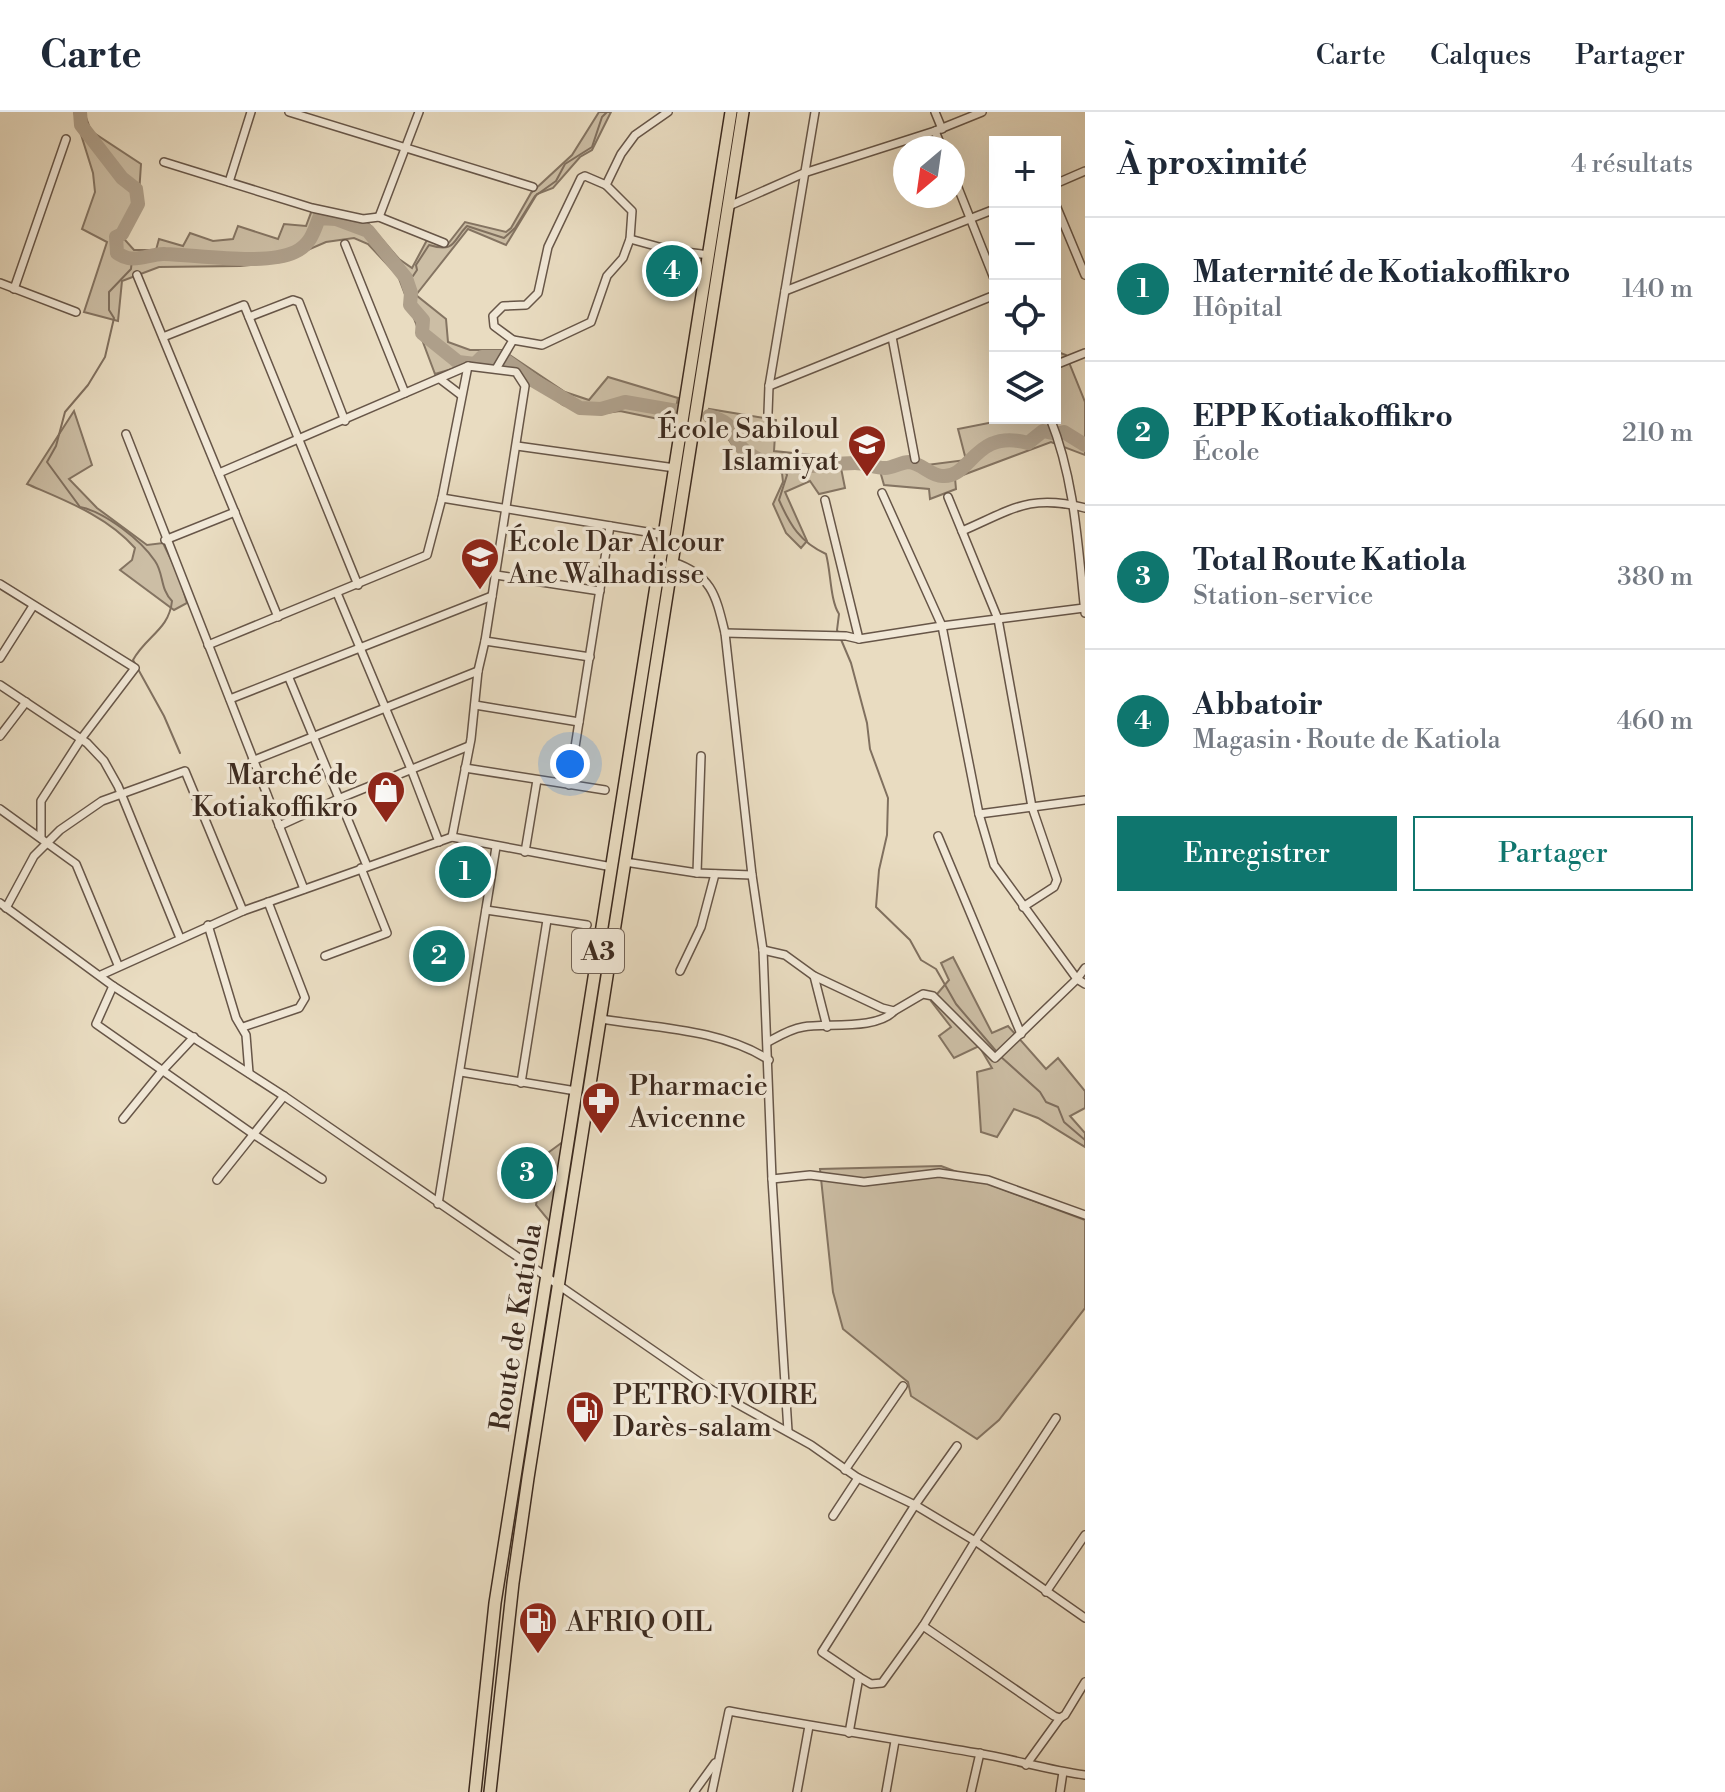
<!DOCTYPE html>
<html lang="fr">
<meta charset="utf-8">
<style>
body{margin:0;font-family:"Libre Bodoni",serif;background:#f2f2f3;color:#1f2937}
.controls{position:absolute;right:24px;top:24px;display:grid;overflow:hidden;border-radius:0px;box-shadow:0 8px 32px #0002}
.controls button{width:72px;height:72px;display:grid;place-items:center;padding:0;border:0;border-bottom:2px solid #e0e1e3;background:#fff;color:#1f2937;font:40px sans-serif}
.compass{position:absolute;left:893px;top:24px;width:72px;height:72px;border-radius:50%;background:#fff;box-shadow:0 8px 32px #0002;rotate:209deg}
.you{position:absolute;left:570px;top:652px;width:28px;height:28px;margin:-20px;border:6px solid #fff;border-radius:50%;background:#1a73e8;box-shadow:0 0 0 12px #1a73e833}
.badge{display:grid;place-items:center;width:52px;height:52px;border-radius:50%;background:#0f766e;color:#fff;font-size:26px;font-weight:700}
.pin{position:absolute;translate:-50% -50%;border:4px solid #fff;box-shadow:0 2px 8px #0006}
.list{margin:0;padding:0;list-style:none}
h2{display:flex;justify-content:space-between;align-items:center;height:104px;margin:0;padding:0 32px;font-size:34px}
h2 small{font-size:26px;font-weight:400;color:#747a83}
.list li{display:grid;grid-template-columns:52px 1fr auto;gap:24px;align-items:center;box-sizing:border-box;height:144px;padding:0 32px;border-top:2px solid #e0e1e3}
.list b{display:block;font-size:30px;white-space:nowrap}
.list p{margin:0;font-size:26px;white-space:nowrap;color:#747a83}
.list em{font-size:26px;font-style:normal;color:#747a83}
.actions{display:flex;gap:16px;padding:24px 32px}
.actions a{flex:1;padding:18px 0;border:2px solid #0f766e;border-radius:0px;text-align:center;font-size:28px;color:#0f766e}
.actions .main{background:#0f766e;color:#fff}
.icon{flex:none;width:44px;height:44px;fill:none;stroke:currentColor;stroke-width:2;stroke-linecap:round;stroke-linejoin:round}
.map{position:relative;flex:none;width:1085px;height:1680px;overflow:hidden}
header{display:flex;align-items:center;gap:48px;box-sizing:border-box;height:112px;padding:0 40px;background:#fff;border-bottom:2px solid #e0e1e3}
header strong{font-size:38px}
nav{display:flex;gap:44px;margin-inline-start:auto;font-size:28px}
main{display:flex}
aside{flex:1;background:#fff}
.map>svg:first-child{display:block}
.green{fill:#ccbea5;stroke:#847462;stroke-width:2}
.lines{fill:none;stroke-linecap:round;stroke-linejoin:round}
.stream{stroke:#80705f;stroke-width:2}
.river{stroke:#ae9f8a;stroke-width:14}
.minor-casing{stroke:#675648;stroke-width:10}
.highway-casing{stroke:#3c2a1f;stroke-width:14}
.minor{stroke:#f1e8d7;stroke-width:7}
.highway{stroke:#e9dcc1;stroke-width:11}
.labels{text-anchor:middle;stroke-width:7;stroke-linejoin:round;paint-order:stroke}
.shield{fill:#f1e8d7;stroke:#726356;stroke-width:2}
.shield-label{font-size:26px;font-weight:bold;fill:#3c2a1f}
.poi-label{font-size:28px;fill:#3c2a1f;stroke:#f1e8d7;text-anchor:start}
.street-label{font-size:28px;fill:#3c2a1f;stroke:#f1e8d7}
</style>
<header>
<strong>Carte</strong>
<nav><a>Carte</a><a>Calques</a><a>Partager</a></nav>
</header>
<main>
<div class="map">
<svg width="1085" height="1680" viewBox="0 0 1085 1680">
<rect width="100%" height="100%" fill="#e9dcc1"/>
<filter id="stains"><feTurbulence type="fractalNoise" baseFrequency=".0025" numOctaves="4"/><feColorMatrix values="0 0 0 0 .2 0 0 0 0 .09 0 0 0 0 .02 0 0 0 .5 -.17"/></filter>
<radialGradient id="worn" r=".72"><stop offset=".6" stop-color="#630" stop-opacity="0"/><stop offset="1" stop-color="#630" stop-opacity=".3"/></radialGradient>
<g class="green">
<polygon points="74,0 84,0 91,19 141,52 138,97 126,118 125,128 134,138 156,138 159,127 183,134 190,121 213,129 233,127 238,114 278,127 284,112 306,114 312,98 367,110 399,147 412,156 427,128 447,133 465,110 506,120 511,116 531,81 572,43 599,0 611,0 592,38 580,45 553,76 537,82 506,133 468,117 416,183 446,207 448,230 470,238 502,238 565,280 589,288 608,265 678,286 673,310 620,299 599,302 563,293 512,256 472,251 435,262 398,164 368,132 354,126 326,130 280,150 240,154 159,155 122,169 118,209 84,200 107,130 82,117 95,80 93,61"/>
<polygon points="1055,239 1066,243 1085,290 1085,343 1051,330 955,366 956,377 930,387 929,377 884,373 880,359 859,355 841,356 845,376 819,382 810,369 785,380 807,429 801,436 786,421 773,392 783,370 782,361 735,337 723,319 706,309 709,297 776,308 774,339 919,354 966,348 958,317 1014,306 1055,306"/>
<path d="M74 299 92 353 69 367 97 396 147 433 163 431 179 464 187 491 174 498 120 458 132 448 135 436C107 404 66 389 27 372Z"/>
<polygon points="953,845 992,921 1008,914 1046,957 1058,946 1085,979 1085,996 1070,1004 1085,1021 1085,1035 1038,1006 1014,997 997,1025 981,1020 977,960 992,956 979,934 954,946 939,924 951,915 931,889 949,868 941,851"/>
<polygon points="564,1029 550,1110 536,1093 545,1043"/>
<polygon points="941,1054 1085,1108 1085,1196 999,1308 977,1327 911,1284 908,1270 843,1217 833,1180 820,1057"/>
</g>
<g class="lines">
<g class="stream">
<path d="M132 147 131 157 109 180V198L114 206 105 245 88 273 65 300 56 334 47 350 80 395C105 400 141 428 155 449 164 462 160 477 172 489 169 518 146 524 133 548L164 604 180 641"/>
<path d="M406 166 413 164 417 158 416 153 429 133C456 141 452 129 467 114L504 126 515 116 535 84 556 69 565 52 592 35 602 5 607 0"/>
<path d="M782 353 787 363 779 388C790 413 800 430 826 442 831 460 830 488 839 502L837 518 851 551 867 611 870 637 888 686 887 723 879 758 876 795 910 828 921 848 936 857 956 892 996 939"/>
<polyline points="1000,944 1040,980 1046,990 1058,995 1064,1010 1085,1028"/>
</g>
<g class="river">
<path d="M80 0 81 13 122 66 136 77 138 92 122 122 116 125 117 141C122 144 123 145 128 146 140 149 153 141 165 142 199 143 265 154 295 140 310 133 314 120 319 106L336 107 368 119 406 166 411 181 410 193 423 208 422 221 458 250 475 252 482 245H501L534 269 580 296 601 297 625 290 677 299"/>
<path d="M709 304C737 311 729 322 742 336 748 342 762 350 769 352 793 359 830 351 855 351 865 351 875 356 885 356 893 356 901 350 909 350 921 351 931 364 942 364 971 367 974 316 1028 331L1043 319 1057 322 1064 320 1085 333"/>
</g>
<g class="minor-casing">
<g id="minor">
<polyline points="289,0 533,75"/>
<polyline points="935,0 942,17"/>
<polyline points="935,19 942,36"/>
<polyline points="164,50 312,96 363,107 379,105 444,131"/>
<polyline points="953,63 995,169"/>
<polyline points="229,70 251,0"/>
<polyline points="1055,72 1085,59"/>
<polyline points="1055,91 1085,163"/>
<polyline points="729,94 804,61 935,19 982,0"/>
<polyline points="379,105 419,0"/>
<polyline points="630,127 670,138 709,143"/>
<polyline points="345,132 405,281"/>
<polyline points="137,163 278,505"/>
<polyline points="0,171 76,200"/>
<polyline points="14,177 66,27"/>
<polyline points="785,179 995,97"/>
<polyline points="249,205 293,188 299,190 345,309"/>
<polyline points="163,225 244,193 358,473"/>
<polyline points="892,225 915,347"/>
<polyline points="513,228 542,233 591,210 607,164 623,146 630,127 632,99 606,73 621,42 635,23 668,0"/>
<polyline points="1055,253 1085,241"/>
<polyline points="496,257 513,228 494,214 493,204 503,194 526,193 538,181 548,135 581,66 585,64 606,73"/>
<polyline points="440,267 461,283"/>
<polyline points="769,274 995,183"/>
<polyline points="768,301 769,274 815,0"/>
<path d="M1050 306C1075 368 1078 435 1085 501"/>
<polyline points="126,322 304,777"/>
<polyline points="517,334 675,356"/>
<polyline points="219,361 468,254 516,260 525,274 485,529 478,559 471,627 452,725"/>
<polyline points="882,381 942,514 979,702 994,753 1077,867 1085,872"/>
<polyline points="948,385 998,507 1032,695 1057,768 1054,775 1023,795"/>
<polyline points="442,386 665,423"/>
<polyline points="825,388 859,527"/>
<path d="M962 419C1011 398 1030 381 1085 396"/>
<polyline points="165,428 235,400"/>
<path d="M673 450C712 463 716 484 725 521L752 763 763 838 772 1067 788 1319"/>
<polyline points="496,463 600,479"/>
<polyline points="0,472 135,556 81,627 41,689 41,726"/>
<polyline points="337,481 411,657 439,730"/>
<polyline points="725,521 846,524 859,527 942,514 1084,496"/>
<polyline points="485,529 590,545"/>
<polyline points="208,533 427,443 442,386 468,254"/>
<polyline points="0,546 33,494"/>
<polyline points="289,566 367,754"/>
<polyline points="0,573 87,631 104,649 118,674 180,826"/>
<polyline points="230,587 492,484"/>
<polyline points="475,593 579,610"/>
<polyline points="0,624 26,590"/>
<polyline points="252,649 478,559"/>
<polyline points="465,656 605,678"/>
<polyline points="569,673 610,414"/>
<polyline points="0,697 76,752 118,853"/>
<polyline points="979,702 1085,688"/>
<polyline points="279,714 338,687 469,634"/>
<polyline points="938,724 1021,922"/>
<polyline points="525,740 537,668"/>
<polyline points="625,750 697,761 752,763"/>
<polyline points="697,761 701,644"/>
<polyline points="0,791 113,874 284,984 705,1274 811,1333 858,1366 915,1393 975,1429 1085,1506"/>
<polyline points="6,796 34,744 60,718 102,689 185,659 243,799"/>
<polyline points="486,798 587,813"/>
<polyline points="208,813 236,906 246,923 249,961"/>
<polyline points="763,838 785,843 814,864 882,896 894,899 923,882 933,884 995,946 1077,867 1085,856"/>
<polyline points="325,844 387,821 361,756"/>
<polyline points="680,859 701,815 715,762"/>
<polyline points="101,863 243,799 452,725 612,755"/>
<polyline points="814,864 827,915"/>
<polyline points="113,874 96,912 253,1022 322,1067"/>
<path d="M601 907C657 916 721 917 769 948"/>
<polyline points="243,915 299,896 305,886 268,790"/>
<path d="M768 930C779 924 790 917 803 915 827 911 877 918 894 899"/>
<polyline points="461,960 576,979"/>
<polyline points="521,971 547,808"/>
<polyline points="123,1007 162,959 194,925"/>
<polyline points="772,1067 810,1063 864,1070 939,1061 988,1068 1085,1103"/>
<polyline points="217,1068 284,984"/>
<polyline points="438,1092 496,735"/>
<polyline points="845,1358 903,1274"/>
<polyline points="833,1404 858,1366"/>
<polyline points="1046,1480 1085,1423"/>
<polyline points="923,1514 1054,1604 1060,1606 1065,1603 1085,1570"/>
<polyline points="859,1565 871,1572 882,1571 923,1514 975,1429 1056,1306"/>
<polyline points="849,1621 859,1565 822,1540 915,1393 957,1334"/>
<polyline points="1026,1653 1060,1606"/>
<polyline points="694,1680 715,1651"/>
<path d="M712 1680 729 1599C811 1614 894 1627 977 1641 1013 1647 1048 1658 1085 1663"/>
<polyline points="797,1680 809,1614"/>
<polyline points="886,1680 895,1629"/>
<polyline points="971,1680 980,1641"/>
<polyline points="1060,1680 1063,1660"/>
</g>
</g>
<g class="highway-casing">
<g id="highway">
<polyline points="475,1680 495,1491 731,0"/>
<polyline points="490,1680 513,1471 528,1366 743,0"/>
</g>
</g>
<use href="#minor" class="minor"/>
<use href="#highway" class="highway"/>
</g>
<defs>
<g id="school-pin" transform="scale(2)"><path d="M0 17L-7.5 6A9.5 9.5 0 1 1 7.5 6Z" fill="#8f2418" stroke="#f1e8d7"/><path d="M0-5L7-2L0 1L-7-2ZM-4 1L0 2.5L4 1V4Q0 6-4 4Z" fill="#fff"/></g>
<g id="shop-pin" transform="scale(2)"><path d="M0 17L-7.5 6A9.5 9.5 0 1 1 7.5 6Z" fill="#8f2418" stroke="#f1e8d7"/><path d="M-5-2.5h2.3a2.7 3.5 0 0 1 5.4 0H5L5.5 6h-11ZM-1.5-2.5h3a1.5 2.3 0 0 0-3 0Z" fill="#fff"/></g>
<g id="pharmacy-pin" transform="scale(2)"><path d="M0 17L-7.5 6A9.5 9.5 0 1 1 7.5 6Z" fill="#8f2418" stroke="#f1e8d7"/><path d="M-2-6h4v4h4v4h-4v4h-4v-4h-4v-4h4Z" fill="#fff"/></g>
<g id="fuel-pin" transform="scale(2)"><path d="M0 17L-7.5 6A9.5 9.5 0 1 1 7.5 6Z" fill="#8f2418" stroke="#f1e8d7"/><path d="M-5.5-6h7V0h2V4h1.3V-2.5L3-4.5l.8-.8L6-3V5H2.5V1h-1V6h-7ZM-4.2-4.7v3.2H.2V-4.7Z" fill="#fff"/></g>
</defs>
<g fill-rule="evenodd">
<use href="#school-pin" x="867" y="332"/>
<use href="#school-pin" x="480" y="445"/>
<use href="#shop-pin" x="386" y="678"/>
<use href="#pharmacy-pin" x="601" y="989"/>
<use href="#fuel-pin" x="585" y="1298"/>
<use href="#fuel-pin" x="538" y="1509"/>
</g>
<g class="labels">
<rect class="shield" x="572" y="817" width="52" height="44" rx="6"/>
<g class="shield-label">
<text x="598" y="848">A3</text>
</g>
<g class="poi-label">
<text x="839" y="326" text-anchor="end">École Sabiloul<tspan x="839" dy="32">Islamiyat</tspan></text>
<text x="508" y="439">École Dar Alcour<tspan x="508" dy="32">Ane Walhadisse</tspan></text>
<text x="358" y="672" text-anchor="end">Marché de<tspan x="358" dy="32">Kotiakoffikro</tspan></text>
<text x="629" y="983">Pharmacie<tspan x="629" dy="32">Avicenne</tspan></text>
<text x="613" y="1292">PETRO IVOIRE<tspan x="613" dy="32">Darès-salam</tspan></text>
<text x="566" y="1519">AFRIQ OIL</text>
</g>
<g class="street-label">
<text transform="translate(515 1215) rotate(-81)" y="10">Route de Katiola</text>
</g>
</g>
<rect width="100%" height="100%" filter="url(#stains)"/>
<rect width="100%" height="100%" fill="url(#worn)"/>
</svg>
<div class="controls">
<button>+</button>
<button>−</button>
<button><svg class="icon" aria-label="locate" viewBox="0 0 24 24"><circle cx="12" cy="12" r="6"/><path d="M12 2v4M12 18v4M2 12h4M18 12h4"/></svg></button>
<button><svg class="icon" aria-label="layers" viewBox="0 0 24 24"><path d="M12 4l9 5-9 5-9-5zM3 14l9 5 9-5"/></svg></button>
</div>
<svg class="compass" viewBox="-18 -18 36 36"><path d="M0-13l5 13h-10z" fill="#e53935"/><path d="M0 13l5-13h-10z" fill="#747a83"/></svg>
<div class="you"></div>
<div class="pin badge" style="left:465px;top:760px">1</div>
<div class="pin badge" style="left:439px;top:844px">2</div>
<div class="pin badge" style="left:527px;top:1061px">3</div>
<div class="pin badge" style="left:672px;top:159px">4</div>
</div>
<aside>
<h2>À proximité<small>4 résultats</small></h2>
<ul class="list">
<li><span class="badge">1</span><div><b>Maternité de Kotiakoffikro</b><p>Hôpital</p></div><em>140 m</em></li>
<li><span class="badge">2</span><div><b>EPP Kotiakoffikro</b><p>École</p></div><em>210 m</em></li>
<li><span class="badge">3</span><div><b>Total Route Katiola</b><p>Station-service</p></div><em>380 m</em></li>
<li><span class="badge">4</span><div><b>Abbatoir</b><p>Magasin · Route de Katiola</p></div><em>460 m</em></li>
</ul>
<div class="actions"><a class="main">Enregistrer</a><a>Partager</a></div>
</aside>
</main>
